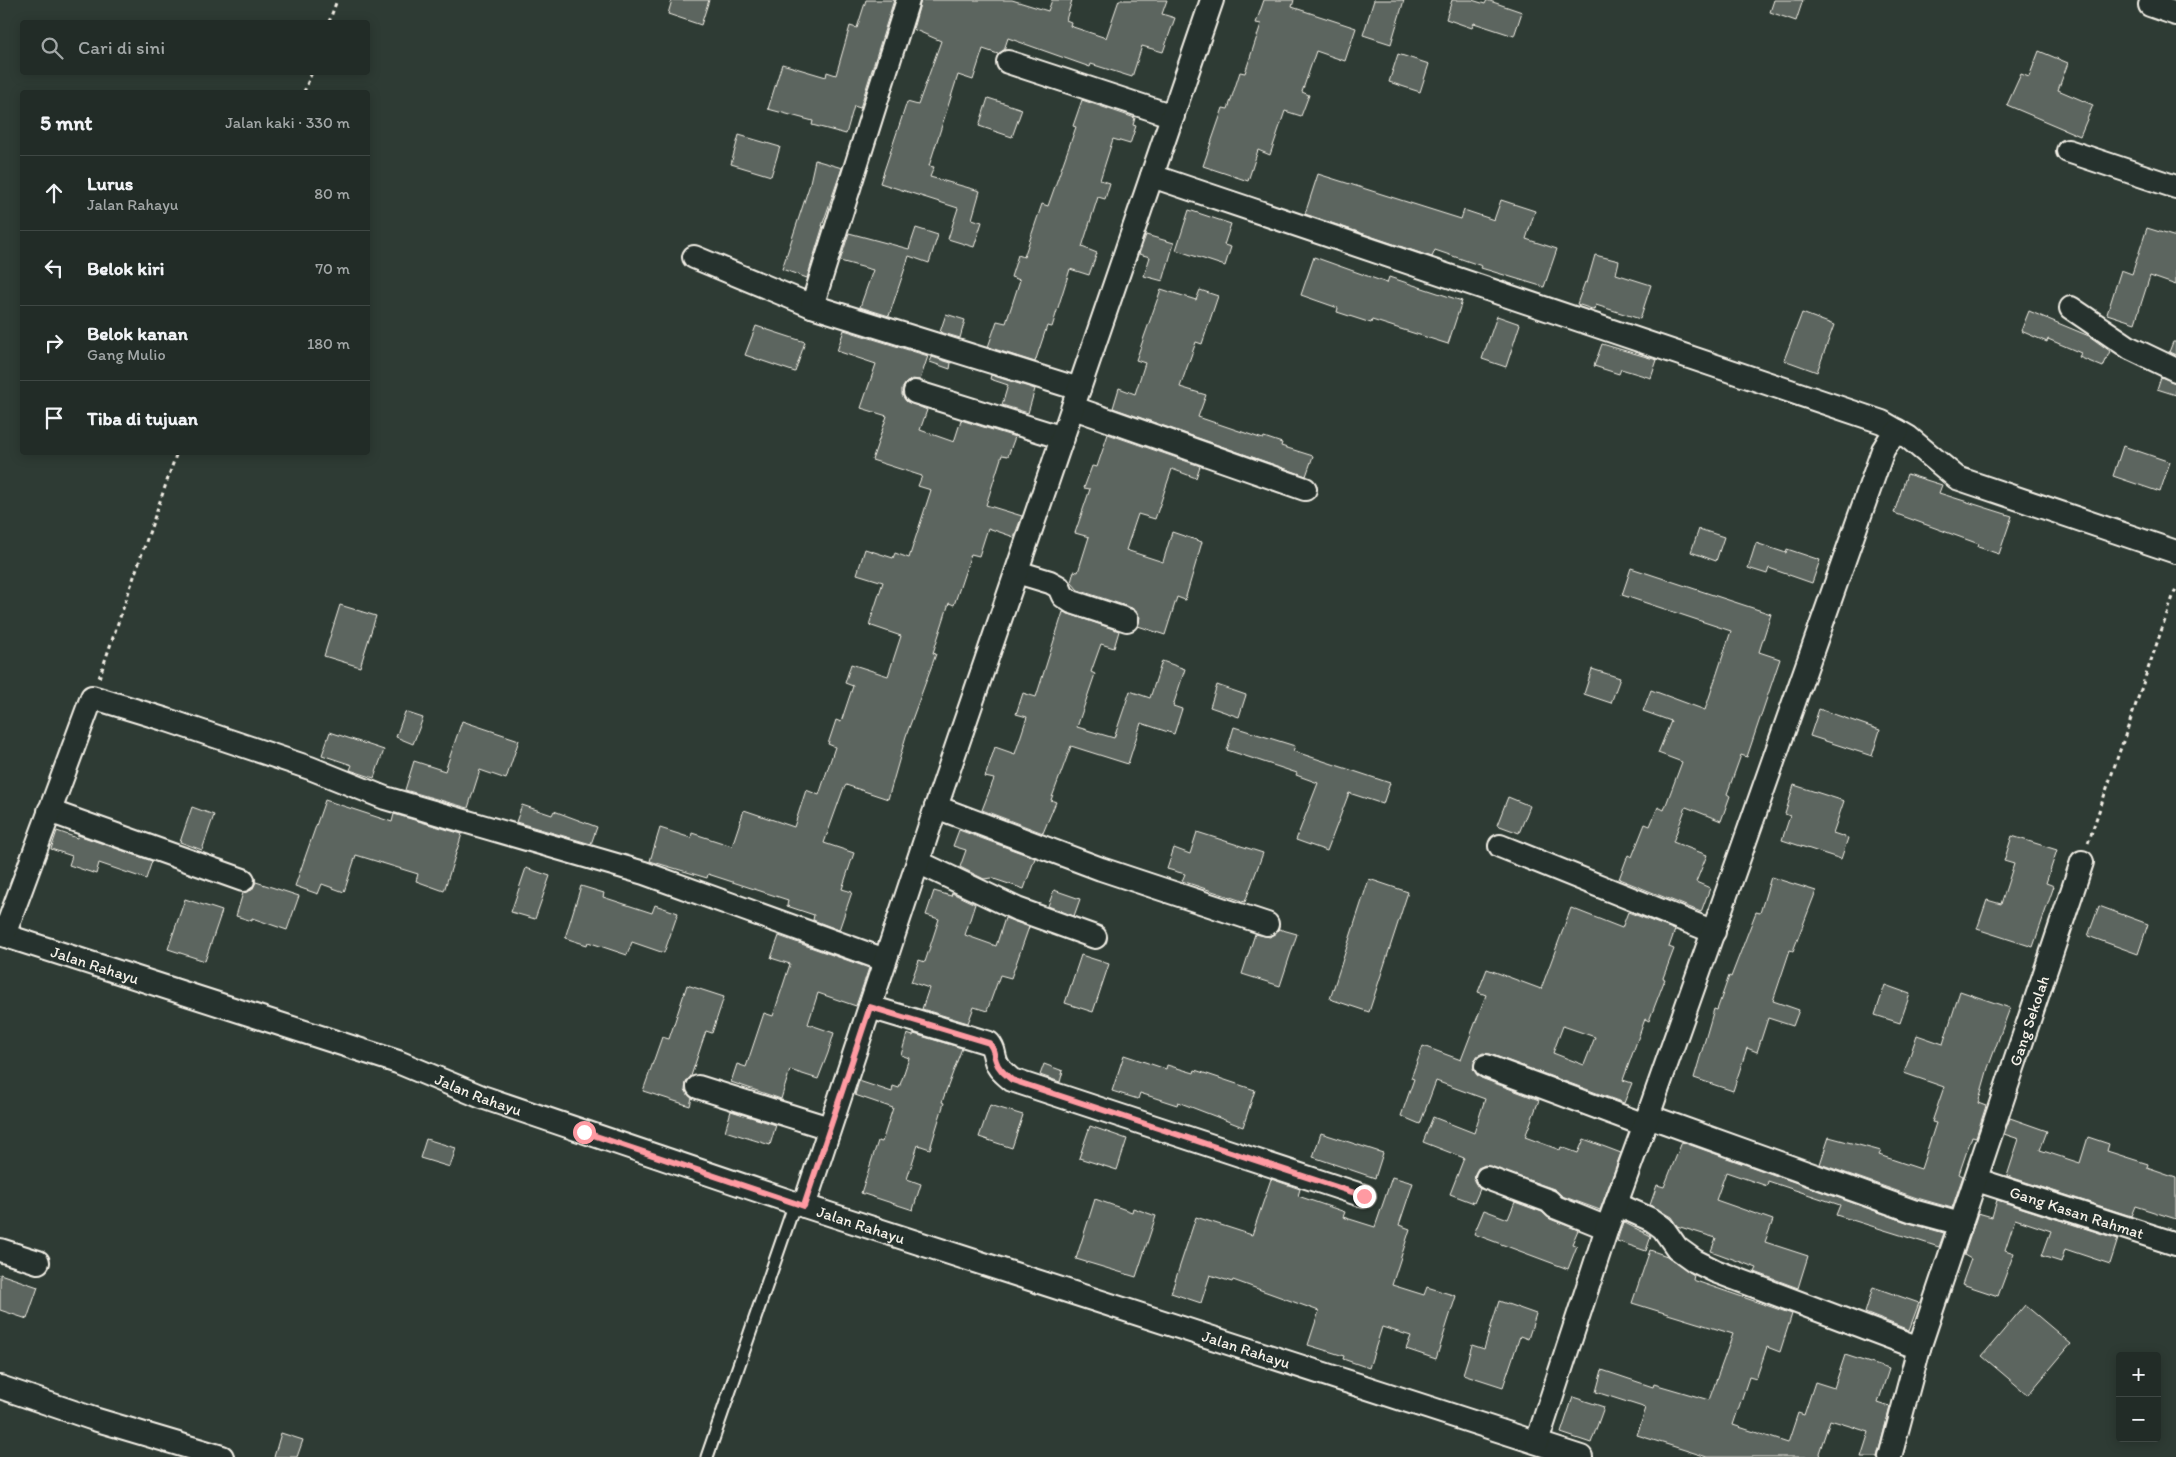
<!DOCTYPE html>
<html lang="id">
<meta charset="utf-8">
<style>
body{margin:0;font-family:Itim,sans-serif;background:#2a342f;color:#f1f3f6}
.controls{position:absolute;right:15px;bottom:15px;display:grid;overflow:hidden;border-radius:5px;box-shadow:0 2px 12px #0003}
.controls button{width:45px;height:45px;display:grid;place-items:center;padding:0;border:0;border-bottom:1px solid #3f4844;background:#222c27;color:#f1f3f6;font:25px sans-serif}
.stop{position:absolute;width:15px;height:15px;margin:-11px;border:4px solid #ff9aa2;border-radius:50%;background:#fff}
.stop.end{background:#ff9aa2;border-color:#fff;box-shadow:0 1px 5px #0008}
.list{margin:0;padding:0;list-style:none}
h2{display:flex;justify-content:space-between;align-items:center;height:65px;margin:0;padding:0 20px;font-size:21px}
h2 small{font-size:16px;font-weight:400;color:#a2a7a7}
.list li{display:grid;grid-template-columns:32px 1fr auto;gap:15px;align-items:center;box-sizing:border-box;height:75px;padding:0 20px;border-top:1px solid #3f4844}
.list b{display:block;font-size:19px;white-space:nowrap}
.list p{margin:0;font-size:16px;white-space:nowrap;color:#a2a7a7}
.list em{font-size:16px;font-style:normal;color:#a2a7a7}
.icon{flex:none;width:28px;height:28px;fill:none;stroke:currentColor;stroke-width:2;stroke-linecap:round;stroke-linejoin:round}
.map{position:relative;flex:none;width:2176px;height:1457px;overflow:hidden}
.search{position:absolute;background:#222c27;box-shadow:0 2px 12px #0003;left:20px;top:20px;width:350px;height:55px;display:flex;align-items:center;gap:12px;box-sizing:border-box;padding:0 18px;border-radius:5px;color:#a2a7a7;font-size:19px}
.panel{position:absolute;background:#222c27;box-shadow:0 2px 12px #0003;left:20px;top:90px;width:350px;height:365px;border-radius:5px}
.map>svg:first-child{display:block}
.building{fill:#5c655e;stroke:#f4f1e8;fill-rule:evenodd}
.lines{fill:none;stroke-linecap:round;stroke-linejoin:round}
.service-casing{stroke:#f4f1e8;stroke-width:15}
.minor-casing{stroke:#f4f1e8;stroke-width:26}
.path{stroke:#f4f1e8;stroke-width:3;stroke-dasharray:4 4;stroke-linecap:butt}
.service{stroke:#26332d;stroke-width:11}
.minor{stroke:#26332d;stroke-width:22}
.route{stroke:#ff9aa2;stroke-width:6}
.labels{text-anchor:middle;stroke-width:5;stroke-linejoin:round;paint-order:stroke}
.street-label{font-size:16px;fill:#f4f1e8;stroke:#26332d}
</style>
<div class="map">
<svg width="2176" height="1457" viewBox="0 0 2176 1457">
<rect width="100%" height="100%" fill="#2e3b34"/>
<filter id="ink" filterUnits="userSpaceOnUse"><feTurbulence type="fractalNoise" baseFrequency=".02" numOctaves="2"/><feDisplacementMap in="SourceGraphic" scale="10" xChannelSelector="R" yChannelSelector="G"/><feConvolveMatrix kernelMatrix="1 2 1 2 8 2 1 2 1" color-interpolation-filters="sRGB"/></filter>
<g filter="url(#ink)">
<g class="building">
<polygon points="672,0 709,0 701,25 668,14"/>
<polygon points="866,0 894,0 860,108 854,106 846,134 812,125 813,121 768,109 782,64 826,77 827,72 836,75 850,26 857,28"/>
<polygon points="921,0 1012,0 1048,11 1052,0 1072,0 1066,20 1071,22 1070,26 1106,38 1119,0 1167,0 1162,14 1175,18 1163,52 1142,46 1132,77 1091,64 1090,67 1008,38 1004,50 998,54 983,49 973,80 958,75 929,166 934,167 930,177 980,191 972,219 982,222 974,247 948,239 958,208 880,183 907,102 918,105 941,41 913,29"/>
<polygon points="1264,0 1294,0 1292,7 1356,28 1345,61 1316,51 1302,92 1309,95 1301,116 1285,111 1270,155 1258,150 1248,181 1203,166 1223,108 1228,109 1240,72 1245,73 1261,24 1256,23"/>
<polygon points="1374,0 1404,0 1391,44 1363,35"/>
<polygon points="1452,0 1472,0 1485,4 1487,0 1522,12 1514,36 1474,23 1472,28 1446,19"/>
<polygon points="1774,0 1803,0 1796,21 1770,12"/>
<polygon points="2039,51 2068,63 2058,90 2093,105 2080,136 2007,105 2021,74 2029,77"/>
<polygon points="1398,54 1429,64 1420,92 1389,82"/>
<polygon points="988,98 1022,109 1012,137 979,126"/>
<polygon points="1082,100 1135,118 1133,125 1136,126 1130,144 1113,139 1100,180 1110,183 1105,199 1098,197 1082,247 1097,253 1089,275 1070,269 1052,327 1047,326 1035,362 988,347 997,321 1006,323 1020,280 1011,277 1018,255 1024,257 1042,204 1048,206 1076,127 1073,126"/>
<polygon points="739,135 780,147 771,176 731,164"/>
<polygon points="815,160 842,168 822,226 823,226 807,278 782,269 809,187"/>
<polygon points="1318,174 1461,219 1464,210 1494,220 1501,200 1535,211 1526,239 1557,249 1544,287 1481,268 1482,266 1435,250 1432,257 1305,214"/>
<polygon points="1189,210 1231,224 1224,245 1231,247 1225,266 1176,250"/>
<polygon points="916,228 938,235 929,263 909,256 889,316 860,307 873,270 840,261 849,233 909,249"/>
<polygon points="2147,228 2176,237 2176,285 2150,276 2135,323 2107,314 2121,270 2132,274"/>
<polygon points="1146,235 1174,243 1163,281 1144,276 1150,257 1139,254"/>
<polygon points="1595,255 1619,261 1616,274 1651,285 1640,319 1596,305 1595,310 1577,304 1585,282 1587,283"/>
<polygon points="1314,257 1387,283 1389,277 1462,301 1448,344 1372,320 1371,323 1337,312 1338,308 1301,295"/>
<polygon points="1161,289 1196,300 1200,290 1218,296 1202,344 1196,342 1180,387 1206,395 1198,417 1263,439 1264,437 1282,443 1281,446 1313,456 1306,476 1113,408 1119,388 1135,394 1145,363 1136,360"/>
<polygon points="2029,311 2089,336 2110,351 2103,367 2079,357 2081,353 2048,339 2047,342 2021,331"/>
<polygon points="1802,313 1834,325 1817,372 1784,360"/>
<polygon points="946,314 965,320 960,338 940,332"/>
<polygon points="1497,316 1520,324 1506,367 1482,359"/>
<polygon points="756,326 805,342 795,372 745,355"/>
<polygon points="844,330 928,356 920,380 912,379 906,383 902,389 902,395 906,401 927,410 920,430 954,442 961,420 1015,437 1008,456 1002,455 986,505 1022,516 1014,537 988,528 979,556 971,554 954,605 949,603 933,653 936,654 906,736 888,799 846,785 843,790 824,843 854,853 842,889 852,892 839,930 813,920 814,915 787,906 788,900 708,874 707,878 650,861 660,828 691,838 692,833 732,846 744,810 794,827 806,790 819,795 835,747 828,744 836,720 841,722 853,686 845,683 851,664 888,676 901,636 869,625 883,582 857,574 865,549 893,558 895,553 909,558 931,490 918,486 922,476 872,460 887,416 861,408 876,364 837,351"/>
<polygon points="2173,342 2176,342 2176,355 2169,352"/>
<polygon points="1602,344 1657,360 1651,378 1621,369 1619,374 1594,366"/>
<polygon points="932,357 951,363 950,369 930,362"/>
<polygon points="991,375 1035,389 1028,413 1002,405 1008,385 990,379"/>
<polygon points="2161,377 2176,383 2176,395 2157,389"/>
<polygon points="1108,434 1200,466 1196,478 1172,469 1155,519 1138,514 1126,550 1163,562 1172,532 1202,542 1185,600 1177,597 1165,635 1138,626 1140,617 1132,608 1078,590 1071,582 1074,571 1078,572 1089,537 1075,533 1090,489 1084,488 1092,466 1097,467"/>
<polygon points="2123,446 2170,462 2160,492 2113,476"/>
<polygon points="1907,474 1942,485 1939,493 2012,516 1999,554 1978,547 1979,544 1894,513"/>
<polygon points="1699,529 1724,537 1716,561 1691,552"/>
<polygon points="1756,543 1786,553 1787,549 1820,560 1812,583 1769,568 1767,574 1748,568"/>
<polygon points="1631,568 1771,614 1759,652 1780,659 1747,757 1741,755 1727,794 1730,796 1721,821 1686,807 1673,842 1707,855 1696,882 1710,888 1701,912 1619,879 1628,855 1632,857 1645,824 1650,826 1658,807 1664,810 1682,762 1658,753 1671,721 1643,711 1651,690 1705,710 1731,631 1622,595"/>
<polygon points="340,605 376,616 360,667 324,656"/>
<polygon points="1063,612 1119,631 1114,648 1101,644 1091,672 1095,674 1077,727 1114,738 1130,691 1150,698 1162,661 1185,669 1173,706 1182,709 1174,734 1141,723 1128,764 1071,746 1051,800 1056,802 1043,833 982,810 994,779 985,777 995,747 1015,754 1027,717 1016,714 1023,693 1036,697"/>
<polygon points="1592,669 1620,678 1611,703 1584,694"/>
<polygon points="1217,685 1246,695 1239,717 1210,707"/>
<polygon points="1819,709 1880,730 1872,756 1810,736"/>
<polygon points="405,712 423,718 413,744 396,737"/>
<polygon points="462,721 519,740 506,779 480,770 468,808 405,790 414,761 445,771"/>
<polygon points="1234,727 1295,746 1293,751 1390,783 1383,804 1349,793 1327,851 1296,840 1318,783 1296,775 1297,773 1227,750"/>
<polygon points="330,732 384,750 374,778 350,770 352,765 322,755"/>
<polygon points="1794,785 1844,801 1833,833 1848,838 1841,859 1782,840 1790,816 1785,814"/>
<polygon points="1508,797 1530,806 1519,833 1497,825"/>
<polygon points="325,800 392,822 394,814 462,834 444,891 416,881 418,874 356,855 344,892 322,884 318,894 295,886"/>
<polygon points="522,805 552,815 554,811 597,827 591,844 516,822"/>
<polygon points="192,807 214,815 202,850 180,842"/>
<polygon points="959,830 1035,858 1024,889 991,878 984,879 960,867 966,850 953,846"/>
<polygon points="57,831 77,838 78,835 152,861 146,879 99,863 96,874 69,865 72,856 51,849"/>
<polygon points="1197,832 1263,853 1245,902 1182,881 1185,874 1167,869 1174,848 1190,854"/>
<polygon points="2012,836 2057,850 2046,883 2054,886 2033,947 1977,929 1987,900 2001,904 2014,864 2004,861"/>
<polygon points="526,868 550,876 535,919 511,912"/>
<polygon points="1771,877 1816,891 1793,951 1790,950 1773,1001 1799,1010 1793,1026 1768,1018 1757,1052 1747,1048 1733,1091 1694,1078 1714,1009 1717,1010 1729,976 1731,977 1756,912 1760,913"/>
<polygon points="1369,879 1408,892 1369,1012 1330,999"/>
<polygon points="256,882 299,896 287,930 252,918 252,921 236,916 243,893 252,890"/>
<polygon points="581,886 604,893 603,897 652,913 655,905 678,913 664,953 632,942 627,955 588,942 587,945 565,938"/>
<polygon points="1054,890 1080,899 1074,916 1048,906"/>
<polygon points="934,891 951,896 952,893 975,904 965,935 996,946 1005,918 1029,927 1011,978 1000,975 987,1011 974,1007 968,1023 922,1009 929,988 911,982 919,960 925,962 939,919 926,915"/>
<polygon points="185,899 222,911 205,961 168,949"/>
<polygon points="2099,906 2148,924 2138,954 2088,936"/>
<path d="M1571 908 1622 928 1628 912 1675 930 1669 947 1674 949 1663 978 1665 979 1649 1021 1645 1019 1623 1080 1632 1083 1624 1103 1490 1054 1483 1053 1477 1056 1473 1069 1481 1078 1539 1100 1525 1137 1560 1150 1561 1147 1578 1153 1584 1139 1621 1153 1600 1210 1562 1196 1554 1189 1485 1165 1478 1168 1475 1174 1474 1181 1480 1189 1474 1203 1450 1194 1464 1158 1423 1142 1433 1117 1474 1133 1485 1099 1436 1081 1420 1124 1401 1116 1414 1079 1411 1078 1423 1046 1461 1060 1486 995 1478 992 1487 969 1541 989ZM1563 1026 1595 1037 1584 1065 1553 1053Z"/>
<polygon points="1279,929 1297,934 1280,986 1242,974 1255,934 1270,937"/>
<polygon points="779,936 869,968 856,1006 818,993 808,1024 834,1033 828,1053 818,1079 790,1070 781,1099 731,1082 737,1064 746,1067 764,1013 773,1016 790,964 771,958"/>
<polygon points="1081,955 1109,964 1093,1012 1065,1003"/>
<polygon points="687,985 724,997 712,1033 706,1031 691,1076 686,1083 685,1090 692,1098 690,1106 643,1091 662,1037 669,1039"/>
<polygon points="1885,985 1910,994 1900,1023 1875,1015"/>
<polygon points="1960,991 2010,1008 1988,1068 1978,1103 1986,1106 1976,1137 1972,1136 1959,1174 1963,1176 1952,1208 1917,1198 1820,1164 1829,1137 1881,1151 1879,1155 1921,1169 1936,1123 1932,1122 1944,1087 1904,1073 1917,1035 1943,1044"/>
<polygon points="907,1034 913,1036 914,1034 962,1048 942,1102 944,1103 930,1149 918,1145 907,1179 921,1184 913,1210 861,1193 878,1141 882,1142 893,1108 855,1095 859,1081 892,1092 893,1086 899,1088 909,1058 901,1055"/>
<polygon points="1124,1055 1166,1069 1167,1065 1194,1073 1195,1070 1255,1090 1243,1127 1178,1102 1177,1105 1140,1093 1138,1099 1112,1091"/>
<polygon points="1044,1064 1063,1071 1060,1082 1040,1075"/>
<polygon points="990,1105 1023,1115 1012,1148 979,1137"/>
<polygon points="731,1111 776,1125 770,1145 725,1131"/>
<polygon points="2010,1118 2047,1131 2040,1150 2080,1163 2088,1137 2109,1144 2107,1151 2148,1164 2147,1168 2176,1178 2176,1219 2135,1206 2131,1216 2007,1176 2019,1139 2004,1134"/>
<polygon points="1090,1126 1127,1139 1117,1170 1079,1158"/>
<polygon points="1321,1133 1383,1153 1375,1178 1313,1157"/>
<polygon points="426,1139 456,1148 450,1167 420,1158"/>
<polygon points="1682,1142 1909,1223 1944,1233 1939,1247 1836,1215 1840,1205 1768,1181 1767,1186 1726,1172 1716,1200 1773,1220 1765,1242 1808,1256 1798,1288 1755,1272 1757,1268 1711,1251 1716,1238 1677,1226 1671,1217 1650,1205 1657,1185 1664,1187"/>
<polygon points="1392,1177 1413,1183 1399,1225 1410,1229 1392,1285 1424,1295 1427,1287 1456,1296 1436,1359 1406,1349 1411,1336 1382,1327 1369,1368 1343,1359 1344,1356 1308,1345 1319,1311 1233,1280 1232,1282 1210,1275 1201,1303 1171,1293 1196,1217 1252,1235 1271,1179 1300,1189 1298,1196 1345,1212 1343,1217 1375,1227"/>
<polygon points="1095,1199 1132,1212 1133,1208 1156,1216 1136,1277 1076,1259"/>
<polygon points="1997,1200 2118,1239 2110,1264 2065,1249 2061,1262 2042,1256 2051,1231 2015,1219 2005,1250 2014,1253 1998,1296 1962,1284 1971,1259 1964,1255 1978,1213 1992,1217"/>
<polygon points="1515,1202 1542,1212 1550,1219 1578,1230 1572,1244 1577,1246 1568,1269 1474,1234 1484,1210 1508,1219"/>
<polygon points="1623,1222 1651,1236 1646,1251 1617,1241"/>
<polygon points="1650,1250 1667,1256 1694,1275 1693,1280 1792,1314 1780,1352 1767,1347 1756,1379 1749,1377 1733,1425 1788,1443 1798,1413 1804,1415 1815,1382 1834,1388 1845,1355 1889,1369 1878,1403 1890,1407 1877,1457 1861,1457 1869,1432 1830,1420 1819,1453 1820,1457 1707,1457 1637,1435 1646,1408 1596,1392 1602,1370 1653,1387 1654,1384 1709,1400 1733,1334 1632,1303"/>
<polygon points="0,1274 38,1287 27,1319 0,1310"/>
<polygon points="1873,1287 1919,1303 1909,1330 1865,1313"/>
<polygon points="1499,1301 1536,1314 1528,1339 1520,1336 1503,1387 1463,1374 1472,1345 1484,1349"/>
<polygon points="2025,1305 2071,1344 2028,1395 1982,1356"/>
<polygon points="1573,1397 1604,1407 1591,1443 1561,1433"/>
<polygon points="281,1433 303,1440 297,1457 274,1457"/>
</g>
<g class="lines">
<g class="service-casing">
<polyline id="service" points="707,1457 795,1203"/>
</g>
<g class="minor-casing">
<g id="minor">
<polyline points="2150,5 2176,14"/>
<polyline points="1008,62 1173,116"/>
<polyline points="2068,151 2176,187"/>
<polyline points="1152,176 1882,422 1908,437 1957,478 2176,552"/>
<polyline points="694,257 812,306 1079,389"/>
<polyline points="812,306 908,0"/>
<polyline points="2071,308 2130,348 2176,370"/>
<polyline points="915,392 1063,438"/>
<polyline points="1074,408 1305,489"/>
<polyline points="1017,572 1050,582 1059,587 1063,596 1072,602 1127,620"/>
<polyline points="936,807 1101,869 1267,924"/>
<polyline points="49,811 243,880"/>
<polyline points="1500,846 1714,932"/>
<polyline points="918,862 1017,909 1095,937"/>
<path id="s1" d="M0 934 398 1062 482 1097 795 1203 1581 1457"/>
<polyline points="4,935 92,697 167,720 310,768 385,798 644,873 885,960"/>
<path d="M870 1007 989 1043C995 1050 993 1053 996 1061 998 1069 1006 1075 1012 1080L1364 1196"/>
<polyline points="1486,1066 1645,1125"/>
<polyline points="698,1087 829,1128"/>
<polyline points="1648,1116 1913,1211 1961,1224"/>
<polyline points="1487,1178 1549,1201 1555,1207 1607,1228"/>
<path id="s2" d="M1977 1180 2176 1244"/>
<polyline points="1616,1204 1652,1220 1663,1228 1677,1248 1695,1261 1715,1271 1919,1348"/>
<polyline points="804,1206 936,807 1212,0"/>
<polyline points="0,1250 38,1262"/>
<polyline points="0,1387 94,1419 222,1457"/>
<polyline points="1537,1442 1607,1228 1648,1116 1883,450 1888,442 1898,431"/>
<path id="s3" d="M1890 1457 1919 1348 2082 862"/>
</g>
</g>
<g class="path">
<polyline points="329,22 337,0"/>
<polyline points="304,92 312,72"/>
<polyline points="99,678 177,452"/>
<polyline points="2088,843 2176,588"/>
</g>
<use href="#service" class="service"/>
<use href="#minor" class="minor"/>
</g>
</g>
<g class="lines" filter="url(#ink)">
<path class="route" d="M584 1132 804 1206 870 1007 989 1043C995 1050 993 1053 996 1061 998 1069 1006 1075 1012 1080L1364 1196"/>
</g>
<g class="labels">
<g class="street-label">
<text dy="6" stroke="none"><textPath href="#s1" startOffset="100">Jalan Rahayu</textPath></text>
<text dy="6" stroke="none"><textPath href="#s3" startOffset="458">Gang Sekolah</textPath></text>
<text dy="6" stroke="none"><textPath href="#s1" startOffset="505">Jalan Rahayu</textPath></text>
<text dy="6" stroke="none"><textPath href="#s2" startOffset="105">Gang Kasan Rahmat</textPath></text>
<text dy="6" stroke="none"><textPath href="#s1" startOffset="909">Jalan Rahayu</textPath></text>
<text dy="6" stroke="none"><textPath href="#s1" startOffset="1314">Jalan Rahayu</textPath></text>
</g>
</g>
</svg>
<div class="controls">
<button>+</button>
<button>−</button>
</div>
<div class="stop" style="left:584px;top:1132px"></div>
<div class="stop end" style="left:1364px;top:1196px"></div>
<div class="search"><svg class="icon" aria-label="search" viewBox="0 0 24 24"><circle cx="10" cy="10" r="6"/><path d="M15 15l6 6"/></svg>Cari di sini</div>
<section class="panel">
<h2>5 mnt<small>Jalan kaki · 330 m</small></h2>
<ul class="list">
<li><svg class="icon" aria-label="ahead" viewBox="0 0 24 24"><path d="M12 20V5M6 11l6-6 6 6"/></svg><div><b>Lurus</b><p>Jalan Rahayu</p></div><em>80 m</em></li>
<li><svg class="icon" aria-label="left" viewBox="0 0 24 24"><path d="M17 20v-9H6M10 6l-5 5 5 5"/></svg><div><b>Belok kiri</b></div><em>70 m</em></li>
<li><svg class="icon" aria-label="right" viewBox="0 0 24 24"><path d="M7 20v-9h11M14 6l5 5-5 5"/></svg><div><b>Belok kanan</b><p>Gang Mulio</p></div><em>180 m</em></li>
<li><svg class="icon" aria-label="arrive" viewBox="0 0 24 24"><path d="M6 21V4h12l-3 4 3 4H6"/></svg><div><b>Tiba di tujuan</b></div></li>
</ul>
</section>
</div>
